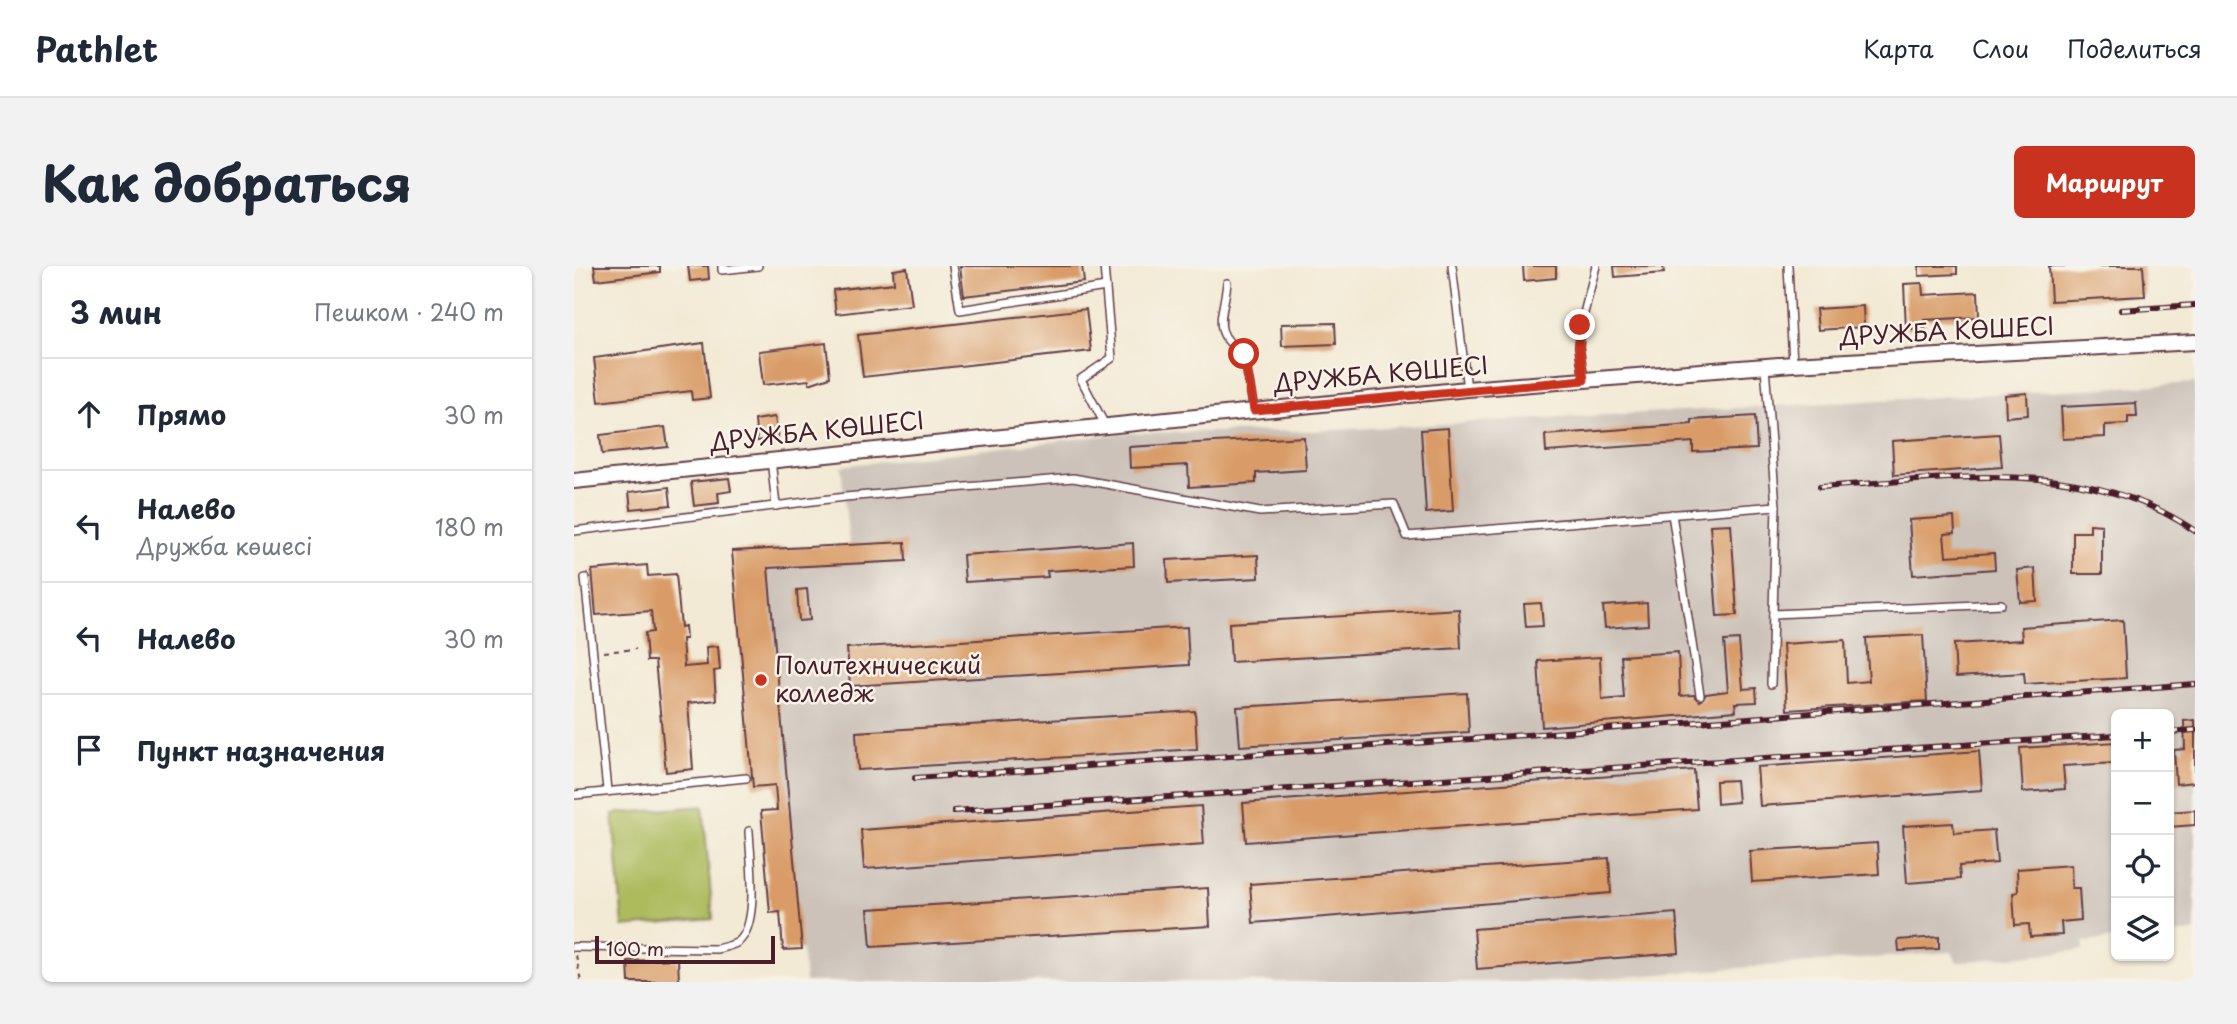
<!DOCTYPE html>
<html lang="ru">
<meta charset="utf-8">
<style>
body{margin:0;font-family:"Playpen Sans",sans-serif;background:#f2f2f3;color:#1f2937}
.controls{position:absolute;right:21px;bottom:21px;display:grid;overflow:hidden;border-radius:10px;box-shadow:0 2px 5px #0004}
.controls button{width:63px;height:63px;display:grid;place-items:center;padding:0;border:0;border-bottom:2px solid #e0e1e3;background:#fff;color:#1f2937;font:35px sans-serif}
.scale{position:absolute;left:21px;bottom:18px;width:180px;box-sizing:border-box;padding-left:7px;border:4px solid #4a1f2b;border-top:0;font-size:19px;line-height:24px;white-space:nowrap;color:#4a1f2b;-webkit-text-stroke:5px #f7f3e8;paint-order:stroke}
.stop{position:absolute;width:21px;height:21px;margin:-16px;border:5px solid #c8321e;border-radius:50%;background:#fff}
.stop.end{background:#c8321e;border-color:#fff;box-shadow:0 2px 7px #0008}
.list{margin:0;padding:0;list-style:none}
h2{display:flex;justify-content:space-between;align-items:center;height:91px;margin:0;padding:0 28px;font-size:30px}
h2 small{font-size:23px;font-weight:400;color:#747a83}
.list li{display:grid;grid-template-columns:46px 1fr auto;gap:21px;align-items:center;box-sizing:border-box;height:112px;padding:0 28px;border-top:2px solid #e0e1e3}
.list b{display:block;font-size:26px;white-space:nowrap}
.list p{margin:0;font-size:23px;white-space:nowrap;color:#747a83}
.list em{font-size:23px;font-style:normal;color:#747a83}
.icon{flex:none;width:38px;height:38px;fill:none;stroke:currentColor;stroke-width:2;stroke-linecap:round;stroke-linejoin:round}
.map{position:relative;flex:none;width:1621px;height:716px;overflow:hidden;border-radius:10px}
header{display:flex;align-items:center;gap:42px;box-sizing:border-box;height:98px;padding:0 35px;background:#fff;border-bottom:2px solid #e0e1e3}
header strong{font-size:33px}
nav{display:flex;gap:38px;margin-inline-start:auto;font-size:24px}
.intro{display:flex;align-items:center;justify-content:space-between;box-sizing:border-box;height:168px;padding:0 42px}
h1{margin:0;font-size:49px}
.button{padding:18px 32px;border-radius:10px;background:#c8321e;color:#fff;font-size:24px;font-weight:700}
main{display:flex;gap:42px;padding:0 42px}
aside{flex:1;background:#fff;border-radius:10px;box-shadow:0 2px 5px #0004}
.map>svg:first-child{display:block}
.industrial{fill:#ccc2b9}
.green{fill:#adbb5d;stroke:#7c6d44;stroke-width:2}
.building{fill:#d99c68}
.lines{fill:none;stroke-linecap:round;stroke-linejoin:round}
.service-casing{stroke:#633d44;stroke-width:10}
.minor-casing{stroke:#633d44;stroke-width:18}
.path{stroke:#633d44;stroke-width:2;stroke-dasharray:5 5;stroke-linecap:butt}
.service{stroke:#fff;stroke-width:7}
.minor{stroke:#fff;stroke-width:14}
.rail-casing{stroke:#4a1f2b;stroke-width:6}
.rail{stroke:#f7f3e8;stroke-width:3.5;stroke-dasharray:10;stroke-linecap:butt}
.route{stroke:#c8321e;stroke-width:9}
.poi-dot{fill:#c8321e;stroke:#f7f3e8;stroke-width:2.5}
.labels{text-anchor:middle;stroke-width:5;stroke-linejoin:round;paint-order:stroke}
.street-label{font-size:24px;fill:#4a1f2b;stroke:#f7f3e8}
.poi-label{font-size:24px;fill:#4a1f2b;stroke:#f7f3e8;text-anchor:start}
</style>
<header>
<strong>Pathlet</strong>
<nav><a>Карта</a><a>Слои</a><a>Поделиться</a></nav>
</header>
<div class="intro"><h1>Как добраться</h1><a class="button">Маршрут</a></div>
<main>
<aside>
<h2>3 мин<small>Пешком · 240 m</small></h2>
<ul class="list">
<li><svg class="icon" aria-label="ahead" viewBox="0 0 24 24"><path d="M12 20V5M6 11l6-6 6 6"/></svg><div><b>Прямо</b></div><em>30 m</em></li>
<li><svg class="icon" aria-label="left" viewBox="0 0 24 24"><path d="M17 20v-9H6M10 6l-5 5 5 5"/></svg><div><b>Налево</b><p>Дружба көшесі</p></div><em>180 m</em></li>
<li><svg class="icon" aria-label="left" viewBox="0 0 24 24"><path d="M17 20v-9H6M10 6l-5 5 5 5"/></svg><div><b>Налево</b></div><em>30 m</em></li>
<li><svg class="icon" aria-label="arrive" viewBox="0 0 24 24"><path d="M6 21V4h12l-3 4 3 4H6"/></svg><div><b>Пункт назначения</b></div></li>
</ul>
</aside>
<div class="map">
<svg width="1621" height="716" viewBox="0 0 1621 716">
<rect width="100%" height="100%" fill="#f7f3e8"/>
<filter id="ink" filterUnits="userSpaceOnUse"><feTurbulence type="fractalNoise" baseFrequency=".0143" numOctaves="2"/><feDisplacementMap in="SourceGraphic" scale="14" xChannelSelector="R" yChannelSelector="G"/><feConvolveMatrix kernelMatrix="1 2 1 2 8 2 1 2 1" color-interpolation-filters="sRGB"/></filter>
<filter id="wash" filterUnits="userSpaceOnUse"><feTurbulence type="fractalNoise" baseFrequency=".00686" numOctaves="4" result="noise"/><feDisplacementMap in="SourceGraphic" scale="28" xChannelSelector="R" yChannelSelector="G"/><feGaussianBlur stdDeviation="1.57" result="paint"/><feColorMatrix in="noise" values="0 0 0 0 0 0 0 0 0 0 0 0 0 0 0 0 0 1.4 0 .05"/><feComposite in="paint" operator="in"/></filter>
<g filter="url(#wash)">
<rect width="100%" height="100%" fill="#f3ead5"/>
<polygon class="industrial" points="1621,117 1621,666 1595,668 1595,448 1542,448 1542,673 1509,676 1510,684 1383,696 1378,686 983,716 231,716 192,282 275,278 267,200 552,167 742,165"/>
<polygon class="green" points="129,540 139,653 49,661 39,548"/>
<g id="blocks">
<g class="building">
<polygon points="20,0 86,0 86,6 22,14"/>
<polygon points="114,0 134,0 135,13 116,15"/>
<polygon points="386,0 508,0 510,16 390,30"/>
<polygon points="949,0 982,0 982,12 950,15"/>
<polygon points="1040,0 1089,0 1090,7 1041,11"/>
<polygon points="1345,0 1383,0 1383,8 1345,10"/>
<polygon points="1475,0 1569,0 1571,30 1477,35"/>
<polygon points="333,2 338,39 262,48 259,24 320,17 319,4"/>
<polygon points="1348,17 1349,29 1404,26 1405,51 1350,54 1351,62 1332,63 1330,18"/>
<polygon points="1289,40 1290,61 1244,64 1242,43"/>
<polygon points="512,43 517,85 289,111 284,69"/>
<polygon points="761,57 762,78 708,80 707,58"/>
<polygon points="130,77 136,132 118,134 117,125 25,136 20,92"/>
<polygon points="252,77 256,111 235,118 235,114 189,119 185,85"/>
<polygon points="1453,127 1454,149 1432,151 1431,129"/>
<polygon points="1562,137 1563,151 1554,151 1554,158 1531,159 1531,171 1489,173 1487,141"/>
<polygon points="1181,150 1183,183 1119,186 1119,176 972,186 971,169 1118,158 1118,154"/>
<polygon points="201,151 204,172 183,175 181,154"/>
<polygon points="91,161 94,181 28,188 26,169"/>
<polygon points="874,162 879,245 852,247 847,164"/>
<polygon points="1425,168 1428,201 1320,209 1318,175"/>
<polygon points="730,171 732,204 682,207 682,217 615,221 614,199 556,202 555,181"/>
<polygon points="155,212 157,225 144,227 145,237 120,240 117,216"/>
<polygon points="95,221 97,239 57,243 55,226"/>
<polygon points="1380,251 1381,267 1370,268 1372,290 1420,287 1421,303 1339,309 1335,254"/>
<polygon points="1157,258 1163,349 1143,350 1136,259"/>
<polygon points="1516,258 1528,259 1528,308 1499,308 1499,266 1516,266"/>
<polygon points="331,276 332,295 194,302 228,683 209,684 206,646 196,647 187,545 203,544 201,519 179,521 158,285"/>
<polygon points="559,277 560,300 473,305 474,311 391,316 389,289"/>
<polygon points="684,289 685,312 594,317 593,294"/>
<polygon points="73,299 74,310 102,308 107,361 111,360 112,373 108,373 110,401 133,399 132,381 144,380 146,404 140,405 142,434 114,437 119,503 92,506 81,395 73,395 71,367 79,366 77,345 22,349 18,304"/>
<polygon points="1461,302 1463,335 1446,336 1443,304"/>
<polygon points="233,323 236,354 225,355 223,324"/>
<polygon points="967,337 969,360 952,361 950,338"/>
<polygon points="1073,337 1074,359 1031,362 1029,340"/>
<polygon points="885,343 887,382 657,396 655,357"/>
<polygon points="1549,354 1552,412 1451,418 1450,407 1382,411 1380,378 1448,374 1447,361"/>
<polygon points="613,361 615,399 276,420 273,382"/>
<polygon points="1349,369 1353,435 1213,444 1209,378 1271,374 1273,417 1295,415 1292,372"/>
<polygon points="1165,374 1169,423 1182,422 1183,436 1161,437 1162,445 968,461 964,395 1026,391 1028,434 1050,432 1047,390 1104,386 1106,430 1120,429 1126,435 1132,428 1154,425 1150,375"/>
<polygon points="893,427 895,466 666,480 663,441"/>
<polygon points="621,445 623,483 284,504 282,466"/>
<polygon points="1621,454 1621,516 1602,518 1600,484 1611,483 1610,455"/>
<polygon points="1542,476 1542,497 1489,500 1491,523 1449,526 1446,482"/>
<polygon points="1405,485 1408,524 1186,540 1183,501"/>
<polygon points="1120,504 1123,543 672,576 669,537"/>
<polygon points="1162,514 1164,536 1143,538 1142,515"/>
<polygon points="627,540 630,578 290,603 287,564"/>
<polygon points="1621,544 1621,559 1595,561 1595,546"/>
<polygon points="1379,557 1380,567 1420,564 1423,597 1385,600 1386,613 1333,617 1329,560"/>
<polygon points="1303,577 1305,608 1178,616 1176,585"/>
<polygon points="1035,592 1037,627 679,657 676,618"/>
<polygon points="1497,599 1498,622 1505,622 1507,654 1487,656 1488,669 1456,671 1455,658 1441,659 1439,627 1444,626 1443,603"/>
<polygon points="634,622 636,660 297,681 294,643"/>
<polygon points="1102,647 1105,687 903,703 900,663"/>
<polygon points="1365,671 1365,683 1325,685 1324,674"/>
<polygon points="104,693 105,716 55,716 54,695"/>
</g>
</g>
</g>
<g filter="url(#ink)">
<use href="#blocks" fill-opacity="0" stroke="#633d44" stroke-width="2"/>
<g class="lines">
<g class="service-casing">
<g id="service">
<polyline points="148,0 148,4 184,0"/>
<polyline points="379,0 386,44 532,21"/>
<polyline points="530,0 538,92 507,113 531,159"/>
<polyline points="878,0 893,123"/>
<polyline points="1214,0 1219,98"/>
<path d="M653 17C649 53 636 66 670 88L680 144"/>
<polyline points="1191,101 1202,240 1197,418"/>
<polyline points="1010,113 1005,81 1007,59 1022,0"/>
<polyline points="197,193 202,240"/>
<polyline points="1098,248 1126,429"/>
<polyline points="0,265 271,231 499,212 686,246 820,238 833,270 1202,240"/>
<polyline points="11,312 33,524"/>
<polyline points="1199,348 1427,338"/>
<polyline points="0,529 172,512"/>
<path d="M0 681 143 683C149 681 158 680 164 676 186 659 176 591 175 565"/>
</g>
</g>
<g class="minor-casing">
<polyline id="minor" points="0,215 893,123 1219,98 1621,76"/>
</g>
<g class="path">
<polyline points="30,386 62,383"/>
<polyline points="2,689 7,716"/>
</g>
<use href="#service" class="service"/>
<use href="#minor" class="minor"/>
<g class="rail-casing">
<g id="rail">
<polyline points="1547,44 1621,39"/>
<path d="M1246 221C1373 213 1510 189 1621 265"/>
<polyline points="1595,466 1621,464"/>
<polyline points="341,512 898,473 1621,418"/>
<polyline points="380,545 1542,469"/>
</g>
</g>
<use href="#rail" class="rail"/>
</g>
</g>
<g class="lines" filter="url(#ink)">
<polyline class="route" points="670,88 680,144 1010,114 1005,81 1006,59"/>
</g>
<circle class="poi-dot" cx="187" cy="414" r="7"/>
<g class="labels">
<g class="street-label">
<text transform="translate(1373 66) rotate(-3)" y="8">ДРУЖБА КӨШЕСІ</text>
<text transform="translate(807 109) rotate(-5)" y="8">ДРУЖБА КӨШЕСІ</text>
<text transform="translate(243 166) rotate(-6)" y="8">ДРУЖБА КӨШЕСІ</text>
</g>
<g class="poi-label">
<text x="201" y="408">Политехнический<tspan x="201" dy="28">колледж</tspan></text>
</g>
</g>
</svg>
<div class="controls">
<button>+</button>
<button>−</button>
<button><svg class="icon" aria-label="locate" viewBox="0 0 24 24"><circle cx="12" cy="12" r="6"/><path d="M12 2v4M12 18v4M2 12h4M18 12h4"/></svg></button>
<button><svg class="icon" aria-label="layers" viewBox="0 0 24 24"><path d="M12 4l9 5-9 5-9-5zM3 14l9 5 9-5"/></svg></button>
</div>
<div class="scale">100 m</div>
<div class="stop" style="left:670px;top:88px"></div>
<div class="stop end" style="left:1006px;top:59px"></div>
</div>
</main>
